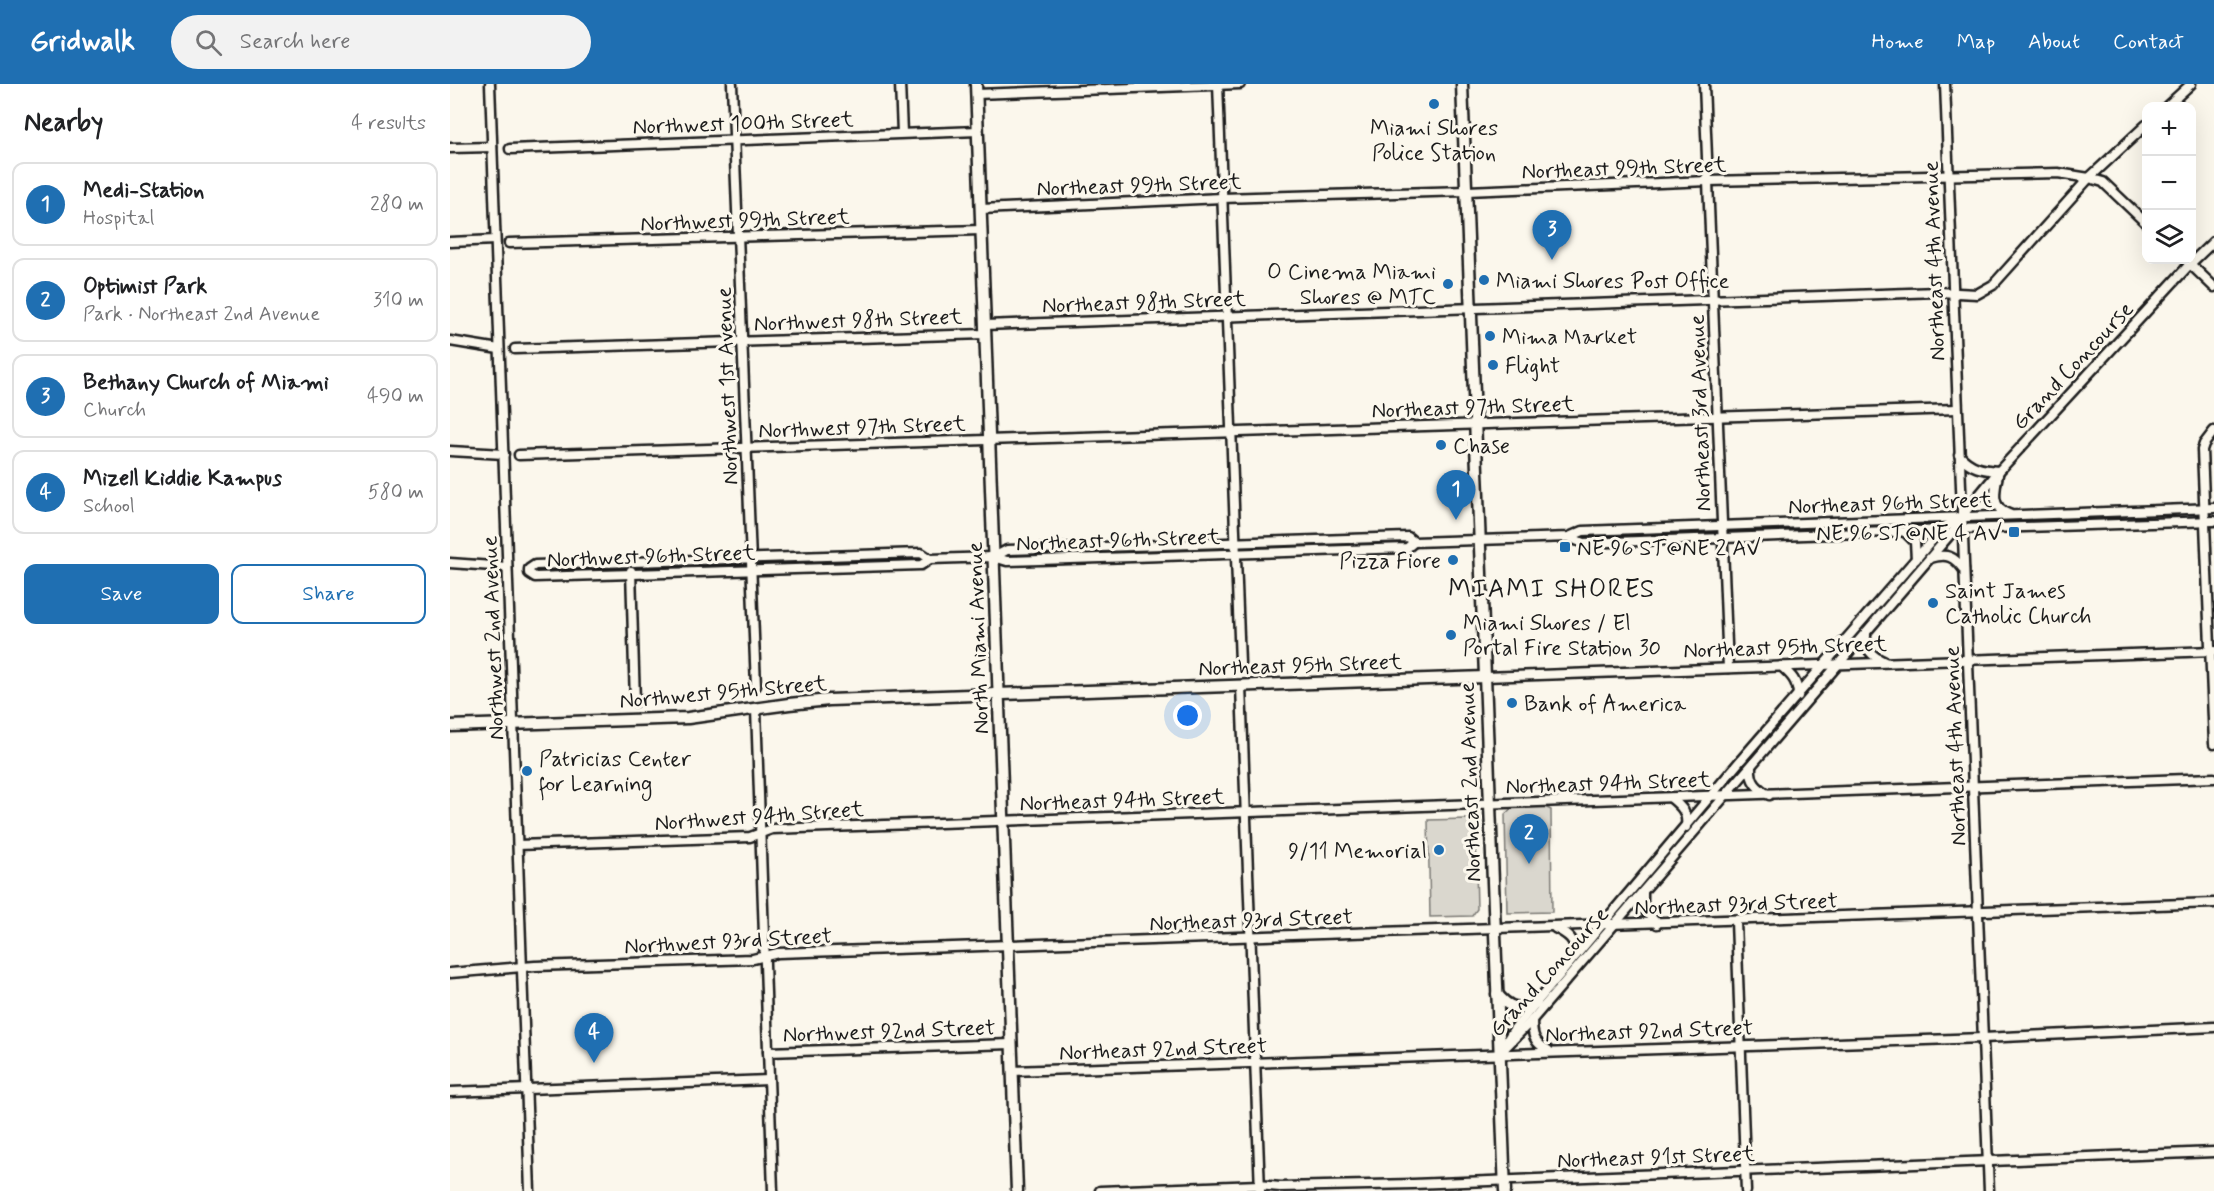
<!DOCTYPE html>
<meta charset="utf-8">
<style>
body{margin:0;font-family:Mynerve,sans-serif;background:#f2f2f2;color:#202124}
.controls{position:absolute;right:18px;top:18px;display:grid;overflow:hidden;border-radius:12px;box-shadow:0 6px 24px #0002}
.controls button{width:54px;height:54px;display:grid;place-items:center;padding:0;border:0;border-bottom:2px solid #e0e0e0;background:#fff;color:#202124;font:30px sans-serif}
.you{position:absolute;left:738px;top:632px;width:21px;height:21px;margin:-15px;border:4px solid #fff;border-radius:50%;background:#1a73e8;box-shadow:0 0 0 9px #1a73e833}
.badge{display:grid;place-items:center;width:39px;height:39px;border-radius:50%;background:#1f6fb2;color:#fff;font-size:20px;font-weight:700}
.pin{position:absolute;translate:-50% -50px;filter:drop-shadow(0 2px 3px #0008)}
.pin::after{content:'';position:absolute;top:32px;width:21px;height:18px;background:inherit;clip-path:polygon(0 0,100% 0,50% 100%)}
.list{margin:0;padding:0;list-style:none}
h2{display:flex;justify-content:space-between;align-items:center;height:78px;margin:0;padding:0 24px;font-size:26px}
h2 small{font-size:20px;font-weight:400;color:#757577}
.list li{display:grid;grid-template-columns:39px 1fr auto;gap:18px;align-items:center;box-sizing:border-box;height:84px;margin:0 12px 12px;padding:0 12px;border:2px solid #e0e0e0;border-radius:12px}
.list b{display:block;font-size:22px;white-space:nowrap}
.list p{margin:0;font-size:20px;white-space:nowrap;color:#757577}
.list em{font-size:20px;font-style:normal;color:#757577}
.actions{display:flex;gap:12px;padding:18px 24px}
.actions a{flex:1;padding:14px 0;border:2px solid #1f6fb2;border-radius:12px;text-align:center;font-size:21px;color:#1f6fb2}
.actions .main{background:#1f6fb2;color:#fff}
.icon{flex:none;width:33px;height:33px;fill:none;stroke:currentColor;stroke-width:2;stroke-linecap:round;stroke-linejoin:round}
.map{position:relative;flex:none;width:1764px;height:1107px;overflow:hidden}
header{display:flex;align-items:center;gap:36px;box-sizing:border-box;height:84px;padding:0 30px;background:#1f6fb2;color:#fff}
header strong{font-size:28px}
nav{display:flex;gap:33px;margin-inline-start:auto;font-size:21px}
.search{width:420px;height:54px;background:#f2f2f2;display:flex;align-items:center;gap:15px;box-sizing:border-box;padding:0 21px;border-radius:33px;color:#757577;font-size:22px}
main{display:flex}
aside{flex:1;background:#fff}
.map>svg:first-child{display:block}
.green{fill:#dad7ce;stroke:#7b7a75;stroke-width:1.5}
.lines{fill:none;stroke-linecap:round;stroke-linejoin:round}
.minor-casing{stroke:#1c1c1c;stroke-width:13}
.major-casing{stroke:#1c1c1c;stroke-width:15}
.minor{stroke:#fbf7ec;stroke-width:8}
.major{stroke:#fbf7ec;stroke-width:10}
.poi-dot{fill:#1f6fb2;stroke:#fbf7ec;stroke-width:2}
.labels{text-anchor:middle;stroke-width:6;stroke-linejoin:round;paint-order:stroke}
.street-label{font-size:22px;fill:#1c1c1c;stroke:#fbf7ec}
.poi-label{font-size:22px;fill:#1c1c1c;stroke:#fbf7ec;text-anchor:start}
.quarter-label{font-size:26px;letter-spacing:1.5px;fill:#1c1c1c;stroke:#fbf7ec}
</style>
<header>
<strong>Gridwalk</strong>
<div class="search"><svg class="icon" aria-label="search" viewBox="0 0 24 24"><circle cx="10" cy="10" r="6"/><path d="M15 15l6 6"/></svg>Search here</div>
<nav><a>Home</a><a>Map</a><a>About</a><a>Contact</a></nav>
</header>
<main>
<aside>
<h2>Nearby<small>4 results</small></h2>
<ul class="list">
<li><span class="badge">1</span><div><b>Medi-Station</b><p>Hospital</p></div><em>280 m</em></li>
<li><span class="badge">2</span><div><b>Optimist Park</b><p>Park · Northeast 2nd Avenue</p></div><em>310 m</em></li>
<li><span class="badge">3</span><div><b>Bethany Church of Miami</b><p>Church</p></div><em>490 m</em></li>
<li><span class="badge">4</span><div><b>Mizell Kiddie Kampus</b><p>School</p></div><em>580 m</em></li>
</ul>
<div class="actions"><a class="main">Save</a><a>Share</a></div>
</aside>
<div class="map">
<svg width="1764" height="1107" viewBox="0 0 1764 1107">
<rect width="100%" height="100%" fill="#fbf7ec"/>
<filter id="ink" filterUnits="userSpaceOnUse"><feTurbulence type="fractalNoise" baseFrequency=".0167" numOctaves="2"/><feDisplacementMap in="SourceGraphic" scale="12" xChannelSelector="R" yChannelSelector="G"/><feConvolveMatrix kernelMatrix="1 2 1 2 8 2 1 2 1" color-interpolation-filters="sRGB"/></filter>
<g filter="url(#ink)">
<g class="green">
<polygon points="1095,723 1101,726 1102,828 1057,829 1055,730 1062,724"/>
<polygon points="1017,735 1022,737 1025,740 1027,825 1022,832 980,833 978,736"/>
</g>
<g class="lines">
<g class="minor-casing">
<g id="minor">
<polyline points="40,0 80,1107"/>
<polyline points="282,0 306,602"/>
<polyline points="450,0 452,49"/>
<polyline points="768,0 790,579"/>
<polyline points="1254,0 1278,584"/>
<polyline points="1495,0 1539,1107"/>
<polyline points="526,10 790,0"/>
<polyline points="1717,22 1741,0"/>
<polyline points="0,64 42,63"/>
<polyline points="60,65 528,47"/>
<polyline points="531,125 772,114 1017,107 1258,97 1608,89 1639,94 1653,98 1696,139"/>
<polyline points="0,158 45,156"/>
<polyline points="59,159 531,146"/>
<polyline points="1736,176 1764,203"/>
<polyline points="535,241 1488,208 1527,210 1543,201 1639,94 1696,41"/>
<polyline points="0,257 49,265"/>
<polyline points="65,265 535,250"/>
<polyline points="1764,347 1754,360 1752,366 1764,660"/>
<polyline points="0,367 54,370"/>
<polyline points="69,371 1507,325"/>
<path d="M1509 371C1521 384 1532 386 1549 387"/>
<path d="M1548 391C1545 405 1540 425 1559 430"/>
<polyline points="1507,445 1764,437"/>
<polyline points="1455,448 1465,458 1466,475"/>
<polyline points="1119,453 1133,459 1494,446"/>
<polyline points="544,473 557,466 958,453 964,458 1119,453 1133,447 1764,424"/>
<path d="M1480 474C1497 469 1504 472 1514 486"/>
<polyline points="480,475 471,469 85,481 79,485 79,489 85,493 471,481 480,475 544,473 557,477 957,464 964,458"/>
<polyline points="0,479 57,483"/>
<polyline points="181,487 185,618"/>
<path d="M1416 549C1415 566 1420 571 1435 578"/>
<path d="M1331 582C1341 591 1348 597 1348 612"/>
<polyline points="1035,593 1764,567"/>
<polyline points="791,602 810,1107"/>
<polyline points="306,625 323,1107"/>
<path d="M1301 683C1300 698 1307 704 1319 711"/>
<path d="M1221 714C1232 723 1238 729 1236 743"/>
<polyline points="68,761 300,753 322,745 1764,694"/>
<polyline points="1193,808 1193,824 1207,840"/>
<polyline points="1286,837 1296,1107"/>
<path d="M1105 844C1118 850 1126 856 1126 871"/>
<polyline points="0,889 85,882 303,875 328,869 1764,819"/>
<path d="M1082 936C1082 951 1084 959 1098 966"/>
<polyline points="1054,961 1064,945 1290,677 1491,446 1509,434"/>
<polyline points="318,968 561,960"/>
<polyline points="1049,970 1082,936 1504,446 1511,433 1549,387 1740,180 1764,157"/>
<polyline points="562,987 1533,954 1764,943"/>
<polyline points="0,1008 319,996"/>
<polyline points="650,1107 809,1101 830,1103 963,1100 1764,1068"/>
</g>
</g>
<g class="major-casing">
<g id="major">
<polyline points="526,0 567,1107"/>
<polyline points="1012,0 1055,1107"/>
<polyline points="0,642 238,634 339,620 379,616 1035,593"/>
<path d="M1047 910C1059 925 1070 927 1086 919"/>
</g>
</g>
<use href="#minor" class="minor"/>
<use href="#major" class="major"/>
</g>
</g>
<g class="poi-dot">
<circle cx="984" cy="20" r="6"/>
<circle cx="1034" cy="196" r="6"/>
<circle cx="998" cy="200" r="6"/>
<circle cx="1040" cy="252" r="6"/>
<circle cx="1043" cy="281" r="6"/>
<circle cx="991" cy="361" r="6"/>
<rect x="1558" y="442" width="12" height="12" rx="3"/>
<rect x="1109" y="457" width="12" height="12" rx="3"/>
<circle cx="1003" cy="476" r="6"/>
<circle cx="1483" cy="519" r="6"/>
<circle cx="1001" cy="551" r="6"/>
<circle cx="1062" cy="619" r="6"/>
<circle cx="77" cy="687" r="6"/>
<circle cx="989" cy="766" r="6"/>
</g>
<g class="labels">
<g class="street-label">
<text transform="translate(293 38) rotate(-2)" y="8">Northwest 100th Street</text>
<text transform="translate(1174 83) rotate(-2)" y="8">Northeast 99th Street</text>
<text transform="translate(689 100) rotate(-2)" y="8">Northeast 99th Street</text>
<text transform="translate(295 135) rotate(-2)" y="8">Northwest 99th Street</text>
<text transform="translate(1483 177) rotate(-92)" y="8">Northeast 4th Avenue</text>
<text transform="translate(694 217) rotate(-2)" y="8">Northeast 98th Street</text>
<text transform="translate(408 235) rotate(-2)" y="8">Northwest 98th Street</text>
<text transform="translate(1622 281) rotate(-47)" y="8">Grand Concourse</text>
<text transform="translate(276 302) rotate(-92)" y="8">Northwest 1st Avenue</text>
<text transform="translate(1023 322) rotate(-2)" y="8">Northeast 97th Street</text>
<text transform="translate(1249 329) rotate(-92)" y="8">Northeast 3rd Avenue</text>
<text transform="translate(412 342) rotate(-2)" y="8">Northwest 97th Street</text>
<text transform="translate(1440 418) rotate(-2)" y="8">Northeast 96th Street</text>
<text transform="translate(668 455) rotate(-2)" y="8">Northeast 96th Street</text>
<text transform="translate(201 471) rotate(-2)" y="8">Northwest 96th Street</text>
<text transform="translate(42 554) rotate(-92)" y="8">Northwest 2nd Avenue</text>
<text transform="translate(527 554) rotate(-92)" y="8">North Miami Avenue</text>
<text transform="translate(1335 562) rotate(-2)" y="8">Northeast 95th Street</text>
<text transform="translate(850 580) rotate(-2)" y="8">Northeast 95th Street</text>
<text transform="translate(273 607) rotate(-5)" y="8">Northwest 95th Street</text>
<text transform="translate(1504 662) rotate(-92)" y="8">Northeast 4th Avenue</text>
<text transform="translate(1019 698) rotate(-92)" y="8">Northeast 2nd Avenue</text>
<text transform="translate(1158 698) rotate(-2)" y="8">Northeast 94th Street</text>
<text transform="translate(672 715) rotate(-2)" y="8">Northeast 94th Street</text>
<text transform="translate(309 731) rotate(-4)" y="8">Northwest 94th Street</text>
<text transform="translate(1286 819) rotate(-2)" y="8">Northeast 93rd Street</text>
<text transform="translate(801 835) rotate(-2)" y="8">Northeast 93rd Street</text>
<text transform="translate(278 856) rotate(-3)" y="8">Northwest 93rd Street</text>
<text transform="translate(1098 887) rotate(-48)" y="8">Grand Concourse</text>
<text transform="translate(439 946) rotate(-2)" y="8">Northwest 92nd Street</text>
<text transform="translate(1199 946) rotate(-2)" y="8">Northeast 92nd Street</text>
<text transform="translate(713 964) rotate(-2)" y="8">Northeast 92nd Street</text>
<text transform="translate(1206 1072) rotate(-2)" y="8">Northeast 91st Street</text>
</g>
<g class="poi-label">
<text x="984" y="51" text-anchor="middle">Miami Shores<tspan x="984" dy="25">Police Station</tspan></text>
<text x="986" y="195" text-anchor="end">O Cinema Miami<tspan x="986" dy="25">Shores @ MTC</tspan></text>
<text x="1046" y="204">Miami Shores Post Office</text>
<text x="1052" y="260">Mima Market</text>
<text x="1055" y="289">Flight</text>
<text x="1003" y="369">Chase</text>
<text x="1552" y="456" text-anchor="end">NE 96 ST@NE 4 AV</text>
<text x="1127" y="471">NE 96 ST@NE 2 AV</text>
<text x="991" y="484" text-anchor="end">Pizza Fiore</text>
<text x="1495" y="514">Saint James<tspan x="1495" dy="25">Catholic Church</tspan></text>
<text x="1013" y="546">Miami Shores / El<tspan x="1013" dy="25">Portal Fire Station 30</tspan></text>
<text x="1074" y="627">Bank of America</text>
<text x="89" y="682">Patricias Center<tspan x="89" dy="25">for Learning</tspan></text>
<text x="977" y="774" text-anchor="end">9/11 Memorial</text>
</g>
<g class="quarter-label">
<text x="1102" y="513">MIAMI SHORES</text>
</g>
</g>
</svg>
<div class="controls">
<button>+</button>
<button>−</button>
<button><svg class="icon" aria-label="layers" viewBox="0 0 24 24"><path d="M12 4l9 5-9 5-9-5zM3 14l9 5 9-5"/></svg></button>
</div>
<div class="you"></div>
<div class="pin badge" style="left:1006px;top:436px">1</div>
<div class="pin badge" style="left:1079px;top:780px">2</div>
<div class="pin badge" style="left:1102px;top:176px">3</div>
<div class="pin badge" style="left:144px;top:979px">4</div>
</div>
</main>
